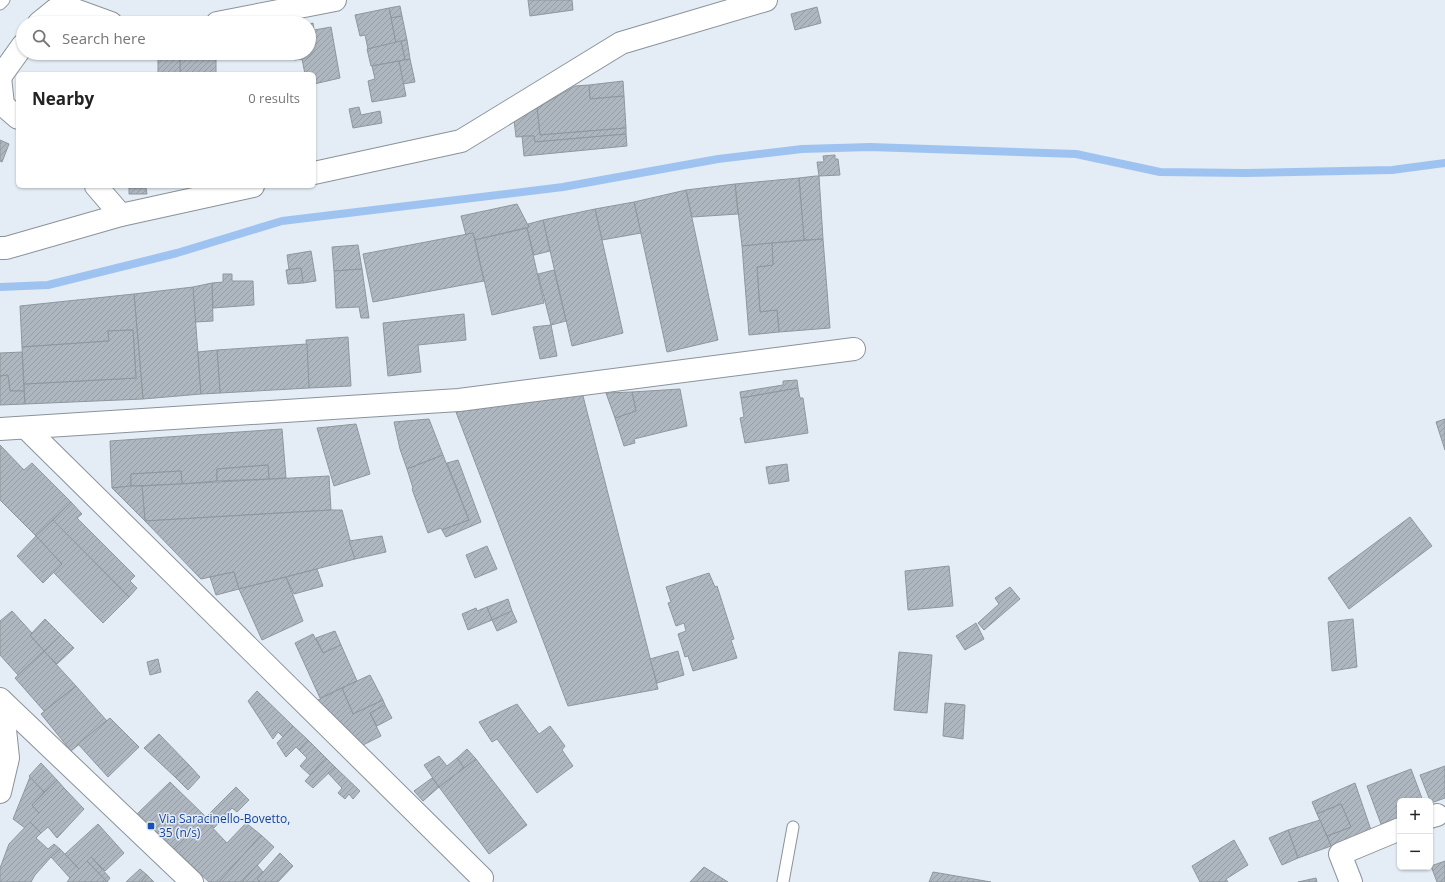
<!DOCTYPE html>
<meta charset="utf-8">
<style>
body{margin:0;font-family:"Open Sans",sans-serif;background:#f2f2f2;color:#222}
.controls{position:absolute;right:12px;bottom:12px;display:grid;overflow:hidden;border-radius:6px;box-shadow:0 1px 3px #0004}
.controls button{width:36px;height:36px;display:grid;place-items:center;padding:0;border:0;border-bottom:1px solid #e0e0e0;background:#fff;color:#222;font:20px sans-serif}
.list{margin:0;padding:0;list-style:none}
h2{display:flex;justify-content:space-between;align-items:center;height:52px;margin:0;padding:0 16px;font-size:17px}
h2 small{font-size:13px;font-weight:400;color:#767676}
.icon{flex:none;width:22px;height:22px;fill:none;stroke:currentColor;stroke-width:2;stroke-linecap:round;stroke-linejoin:round}
.map{position:relative;flex:none;width:1445px;height:882px;overflow:hidden}
.search{position:absolute;background:#fff;box-shadow:0 1px 3px #0004;left:16px;top:16px;width:300px;height:44px;display:flex;align-items:center;gap:10px;box-sizing:border-box;padding:0 14px;border-radius:22px;color:#767676;font-size:15px}
.panel{position:absolute;background:#fff;box-shadow:0 1px 3px #0004;left:16px;top:72px;width:300px;height:116px;border-radius:6px}
.map>svg:first-child{display:block}
.lines{fill:none;stroke-linecap:round;stroke-linejoin:round}
.stream{stroke:#9fc3f0;stroke-width:8}
.building{fill:url(#building-hatch);stroke:#8e969e}
.lane-casing{stroke:#8a929a;stroke-width:13}
.street-casing{stroke:#8a929a;stroke-width:24}
.secondary-casing{stroke:#8a929a;stroke-width:24}
.lane{stroke:#fff;stroke-width:11}
.street{stroke:#fff;stroke-width:22}
.secondary{stroke:#fff;stroke-width:22}
.transit-dot{fill:#1a4fb4;stroke:#e4edf6;stroke-width:1.5}
.labels{text-anchor:middle;stroke-width:3;stroke-linejoin:round;paint-order:stroke}
.transit-label{font-size:12px;fill:#164399;stroke:#e4edf6;text-anchor:start}
</style>
<div class="map">
<svg width="1445" height="882" viewBox="0 0 1445 882">
<defs>
<pattern id="building-hatch" width="6" height="6" patternUnits="userSpaceOnUse"><rect width="6" height="6" fill="#aeb6bf"/><path d="M-1 1l2-2M0 6l6-6M5 7l2-2" fill="none" stroke="#959ca3"/></pattern>
</defs>
<rect width="100%" height="100%" fill="#e4edf6"/>
<g class="lines">
<polyline class="stream" points="0,287 48,285 177,253 282,221 563,187 718,159 802,149 870,147 1076,154 1160,172 1245,173 1392,170 1445,163"/>
</g>
<g class="building">
<polygon points="528,0 572,0 573,10 530,16"/>
<polygon points="400,6 402,16 391,18 389,8"/>
<polygon points="817,7 821,23 795,30 791,14"/>
<polygon points="389,8 396,43 368,49 365,35 360,36 355,15"/>
<polygon points="402,16 407,40 396,43 391,18"/>
<polygon points="313,23 314,30 331,27 340,78 314,84 314,74 305,74 302,59 294,60 293,53 309,53 309,24"/>
<polygon points="407,40 410,59 405,60 401,41"/>
<polygon points="401,41 405,60 371,66 367,49"/>
<polygon points="216,56 216,74 180,74 180,57"/>
<rect x="158" y="57" width="22" height="17"/>
<polygon points="410,59 415,82 403,84 399,61"/>
<polygon points="399,61 406,96 372,102 368,81 375,79 372,66"/>
<polygon points="623,81 624,96 590,99 589,85"/>
<polygon points="589,85 590,99 624,96 626,128 540,135 537,108 575,86"/>
<polygon points="359,107 361,115 380,111 382,123 353,128 349,109"/>
<polygon points="537,108 540,135 626,128 626,134 535,142 534,136 516,137 514,120"/>
<polygon points="626,134 627,146 524,156 522,136 534,136 535,142"/>
<polygon points="0,140 9,144 2,162 0,161"/>
<polygon points="835,155 835,159 838,159 840,175 819,176 817,162 824,162 823,156"/>
<polygon points="816,176 819,176 823,239 804,240 799,178"/>
<polygon points="799,178 804,240 742,246 735,184"/>
<polygon points="735,184 738,214 692,217 686,190"/>
<polygon points="129,188 146,188 147,194 129,194"/>
<polygon points="686,190 718,340 667,352 634,202"/>
<polygon points="634,202 641,233 602,240 595,209"/>
<polygon points="517,204 529,227 475,240 473,233 466,235 461,216"/>
<polygon points="595,209 623,333 572,346 543,220"/>
<polygon points="543,220 550,251 534,255 527,228 529,227 528,224"/>
<polygon points="527,228 544,303 492,315 475,240"/>
<polygon points="473,233 484,281 373,302 363,254"/>
<polygon points="823,239 830,328 779,332 777,310 760,312 757,267 773,265 772,243"/>
<polygon points="772,243 773,265 757,267 760,312 777,310 779,332 749,335 742,246"/>
<polygon points="358,245 362,269 334,271 332,247"/>
<polygon points="311,251 316,281 303,283 301,268 289,270 287,255"/>
<polygon points="301,268 303,283 288,284 286,270"/>
<polygon points="362,269 369,318 361,318 359,307 336,308 334,271"/>
<polygon points="554,270 566,321 551,325 538,274"/>
<polygon points="223,274 232,274 232,281 253,281 254,305 213,308 212,283 223,282"/>
<polygon points="212,283 213,321 195,322 193,287"/>
<polygon points="193,287 201,394 143,399 134,294"/>
<polygon points="134,294 143,399 25,404 24,384 136,378 133,330 108,331 109,341 22,347 20,306"/>
<polygon points="464,314 466,340 418,345 421,372 388,376 383,323"/>
<polygon points="551,325 557,356 540,359 533,327"/>
<polygon points="133,330 136,378 24,384 22,347 109,341 108,331"/>
<polygon points="348,337 351,386 309,388 306,340"/>
<polygon points="307,344 309,388 220,393 217,350"/>
<polygon points="217,350 220,393 201,394 198,352"/>
<polygon points="22,352 24,391 10,391 8,375 0,376 0,353"/>
<polygon points="8,375 10,391 24,391 25,404 0,405 0,376"/>
<polygon points="797,380 798,388 741,398 740,392 783,385 783,381"/>
<polygon points="798,388 800,398 803,398 808,433 745,443 740,418 744,417 741,398"/>
<polygon points="680,389 687,426 634,439 635,443 624,446 615,418 636,411 632,392"/>
<polygon points="582,392 658,689 568,706 456,412"/>
<polygon points="632,392 636,411 615,418 606,393"/>
<polygon points="429,419 443,455 407,469 400,449 394,422"/>
<polygon points="1445,419 1445,450 1436,422"/>
<polygon points="356,424 370,474 334,486 317,428"/>
<polygon points="282,429 286,478 269,479 268,465 217,469 217,481 182,484 181,471 131,474 131,486 112,488 110,441"/>
<polygon points="0,445 24,470 32,463 71,502 36,536 0,500"/>
<polygon points="443,455 469,520 442,530 441,528 428,533 412,489 413,488 407,469"/>
<polygon points="458,460 481,522 446,537 442,530 469,520 447,463"/>
<polygon points="787,464 789,481 769,484 766,467"/>
<polygon points="268,465 269,479 217,481 217,469"/>
<polygon points="181,471 182,484 131,486 131,474"/>
<polygon points="329,476 331,510 145,521 142,486"/>
<polygon points="131,486 142,486 145,521 112,488"/>
<polygon points="71,502 82,514 77,518 135,576 130,581 137,588 129,597 53,520"/>
<polygon points="331,510 342,510 355,559 239,589 234,572 201,579 145,521"/>
<polygon points="1410,517 1432,546 1349,609 1328,578"/>
<polygon points="53,520 129,597 103,623 53,572 62,564 36,536"/>
<polygon points="36,536 62,564 43,583 17,556"/>
<polygon points="382,536 386,552 355,559 349,541"/>
<polygon points="487,546 497,569 475,578 466,555"/>
<polygon points="949,566 953,606 908,610 905,571"/>
<polygon points="317,569 323,586 294,594 286,577"/>
<polygon points="234,572 239,589 216,595 210,577"/>
<polygon points="709,573 715,587 717,586 734,639 731,640 737,658 693,671 688,656 685,657 678,634 686,631 684,623 676,626 668,603 671,602 666,587"/>
<polygon points="286,577 303,621 262,640 239,589"/>
<polygon points="1010,587 1020,599 984,630 978,623 999,604 995,598"/>
<polygon points="508,599 512,611 492,620 487,607"/>
<polygon points="487,607 492,620 468,630 462,614 476,608 477,611"/>
<polygon points="12,611 32,633 30,635 44,651 18,675 0,655 0,621"/>
<polygon points="512,611 517,622 497,631 492,620"/>
<polygon points="45,619 61,635 44,651 30,635"/>
<polygon points="1353,619 1357,667 1332,671 1328,622"/>
<polygon points="976,623 984,639 965,650 956,636"/>
<polygon points="335,631 341,645 323,653 316,638"/>
<polygon points="313,634 323,653 341,645 357,681 320,698 295,643"/>
<polygon points="61,635 74,648 57,664 44,651"/>
<polygon points="44,651 76,686 44,711 15,678"/>
<polygon points="678,651 684,675 657,683 650,659"/>
<polygon points="899,652 932,655 927,713 894,710"/>
<polygon points="158,659 161,672 150,675 147,662"/>
<polygon points="370,675 383,700 353,714 342,688"/>
<polygon points="76,686 107,721 71,751 41,714"/>
<polygon points="342,688 353,714 383,700 385,705 370,713 381,736 361,746 316,701"/>
<polygon points="257,691 293,726 283,737 278,732 273,739 248,701"/>
<polygon points="945,703 965,705 963,739 943,736"/>
<polygon points="517,704 539,734 550,726 565,746 562,750 573,766 537,793 497,739 492,742 479,722"/>
<polygon points="385,705 392,718 377,726 370,713"/>
<polygon points="110,718 139,747 108,777 78,744"/>
<polygon points="293,726 308,740 299,750 296,747 286,757 277,743"/>
<polygon points="159,734 189,765 175,777 144,748"/>
<polygon points="308,740 326,758 310,775 300,766 307,758 299,750"/>
<polygon points="467,749 476,759 464,768 457,758"/>
<polygon points="439,756 447,766 457,758 464,768 439,787 424,765"/>
<polygon points="326,758 335,767 313,788 305,781"/>
<polygon points="476,759 527,825 489,854 439,787"/>
<polygon points="41,763 57,780 44,792 29,776"/>
<polygon points="189,765 200,777 188,790 175,777"/>
<polygon points="1445,766 1445,798 1431,803 1420,775"/>
<polygon points="335,767 360,791 353,799 349,794 345,799 338,793 342,788 328,773"/>
<polygon points="1411,769 1423,801 1400,801 1400,817 1381,824 1367,786"/>
<polygon points="30,777 44,792 32,805 39,813 25,828 13,819"/>
<polygon points="432,778 439,787 423,801 414,791"/>
<polygon points="57,780 64,788 39,813 32,805"/>
<polygon points="170,782 206,817 174,849 137,814"/>
<polygon points="1355,783 1371,830 1331,846 1327,836 1351,827 1341,804 1317,814 1312,802"/>
<polygon points="236,787 249,800 237,812 232,808 214,828 204,819"/>
<polygon points="64,788 84,809 57,838 48,827 41,833 30,822"/>
<polygon points="1341,804 1351,827 1327,836 1317,814"/>
<polygon points="204,819 227,843 246,823 261,835 219,882 209,882 174,849"/>
<polygon points="1320,820 1331,846 1298,858 1288,830"/>
<polygon points="30,822 41,833 36,838 48,849 54,844 60,849 51,857 35,875 31,882 0,882 0,868 9,844"/>
<polygon points="98,824 124,853 105,871 91,857 79,869 65,854"/>
<polygon points="1288,830 1298,858 1282,865 1269,838"/>
<polygon points="261,835 274,847 242,882 219,882"/>
<polygon points="1234,840 1248,865 1226,879 1228,882 1200,882 1192,866"/>
<polygon points="60,849 79,869 70,878 51,857"/>
<polygon points="280,853 293,866 278,882 260,882 257,879"/>
<polygon points="91,857 110,878 107,882 87,861"/>
<polygon points="87,861 107,882 67,882 70,878"/>
<polygon points="1445,861 1445,882 1437,882 1431,866"/>
<polygon points="257,865 263,872 257,879 260,882 242,882"/>
<polygon points="704,867 728,882 690,882"/>
<polygon points="140,869 147,875 141,882 126,882"/>
<polygon points="933,872 991,882 929,882"/>
<polygon points="147,875 154,882 141,882"/>
<polygon points="1316,878 1317,882 1298,882"/>
</g>
<g class="lines">
<g class="lane-casing">
<g id="lane">
<polyline points="0,4 4,0"/>
<polyline points="783,882 793,827"/>
</g>
</g>
<g class="street-casing">
<g id="street">
<polyline points="39,23 55,10 75,10 111,23"/>
<polyline points="217,23 335,0"/>
<polyline points="0,77 3,105 18,118"/>
<polyline points="0,77 23,45"/>
<polyline points="314,173 461,141 621,43 766,0"/>
<polyline points="96,186 121,215"/>
<polyline points="0,248 6,248 121,215 253,186"/>
<polyline points="26,428 482,878"/>
<polyline points="0,429 459,400 854,349"/>
<polyline points="2,701 192,882"/>
<polyline points="1430,817 1437,815"/>
<polyline points="1351,882 1340,854 1400,829"/>
</g>
</g>
<g class="secondary-casing">
<polyline id="secondary" points="0,699 2,701 8,758 0,792"/>
</g>
<use href="#lane" class="lane"/>
<use href="#street" class="street"/>
<use href="#secondary" class="secondary"/>
</g>
<rect class="transit-dot" x="147" y="822" width="8" height="8" rx="2"/>
<g class="labels">
<g class="transit-label">
<text x="159" y="823">Via Saracinello-Bovetto,<tspan x="159" dy="14">35 (n/s)</tspan></text>
</g>
</g>
</svg>
<div class="controls">
<button>+</button>
<button>−</button>
</div>
<div class="search"><svg class="icon" aria-label="search" viewBox="0 0 24 24"><circle cx="10" cy="10" r="6"/><path d="M15 15l6 6"/></svg>Search here</div>
<section class="panel">
<h2>Nearby<small>0 results</small></h2>
<ul class="list">
</ul>
</section>
</div>
